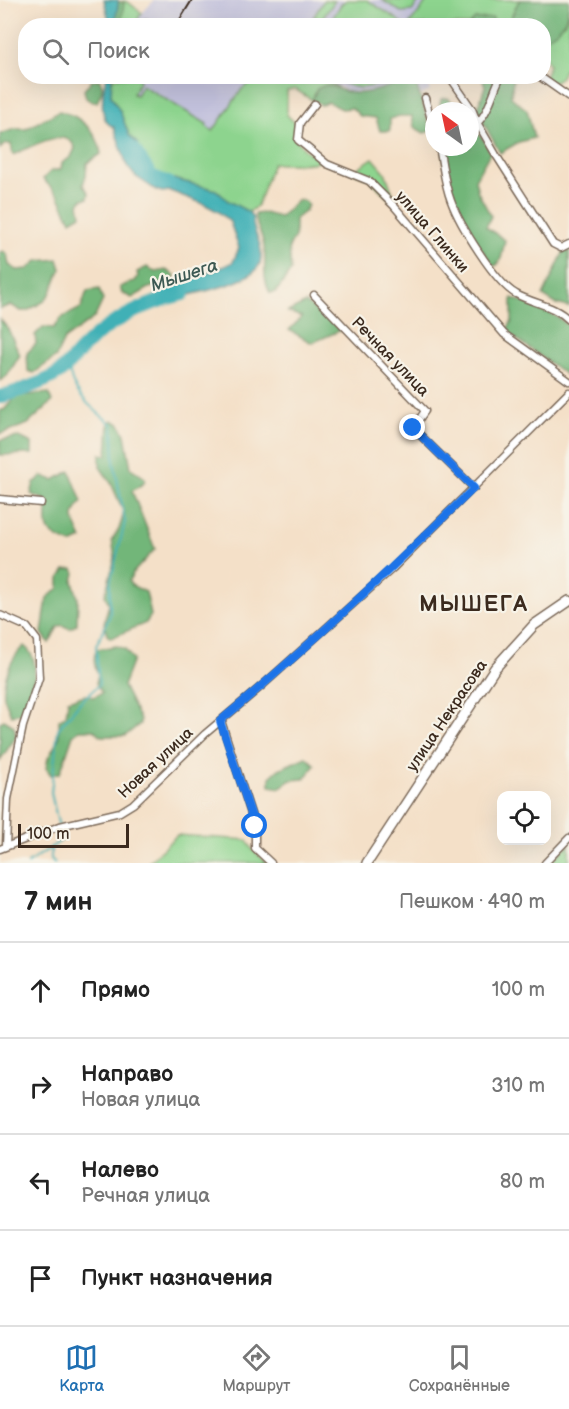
<!DOCTYPE html>
<html lang="ru">
<meta charset="utf-8">
<style>
body{margin:0;font-family:"Balsamiq Sans",sans-serif;background:#f2f2f2;color:#222}
.controls{position:absolute;right:18px;bottom:18px;display:grid;overflow:hidden;border-radius:12px;box-shadow:0 6px 24px #0002}
.controls button{width:54px;height:54px;display:grid;place-items:center;padding:0;border:0;border-bottom:2px solid #e0e0e0;background:#fff;color:#222;font:30px sans-serif}
.compass{position:absolute;left:425px;top:102px;width:54px;height:54px;border-radius:50%;background:#fff;box-shadow:0 6px 24px #0002;rotate:327deg}
.scale{position:absolute;left:18px;bottom:15px;width:111px;box-sizing:border-box;padding-left:6px;border:3px solid #3b2a1e;border-top:0;font-size:16px;line-height:21px;white-space:nowrap;color:#3b2a1e;-webkit-text-stroke:4px #f7f3e8;paint-order:stroke}
.stop{position:absolute;width:18px;height:18px;margin:-14px;border:4px solid #1a73e8;border-radius:50%;background:#fff}
.stop.end{background:#1a73e8;border-color:#fff;box-shadow:0 2px 6px #0008}
.list{margin:0;padding:0;list-style:none}
h2{display:flex;justify-content:space-between;align-items:center;height:78px;margin:0;padding:0 24px;font-size:26px}
h2 small{font-size:20px;font-weight:400;color:#767676}
.list li{display:grid;grid-template-columns:39px 1fr auto;gap:18px;align-items:center;box-sizing:border-box;height:96px;padding:0 24px;border-top:2px solid #e0e0e0}
.list b{display:block;font-size:22px;white-space:nowrap}
.list p{margin:0;font-size:20px;white-space:nowrap;color:#767676}
.list em{font-size:20px;font-style:normal;color:#767676}
.icon{flex:none;width:33px;height:33px;fill:none;stroke:currentColor;stroke-width:2;stroke-linecap:round;stroke-linejoin:round}
.map{position:relative;flex:none;width:569px;height:863px;overflow:hidden}
.search{position:absolute;background:#fff;box-shadow:0 6px 24px #0002;left:18px;right:18px;top:18px;height:66px;display:flex;align-items:center;gap:15px;box-sizing:border-box;padding:0 21px;border-radius:24px;color:#767676;font-size:22px}
.sheet{height:462px;background:#fff}
nav{display:flex;justify-content:space-around;align-items:center;box-sizing:border-box;height:84px;border-top:2px solid #e0e0e0;background:#fff;font-size:16px;color:#767676}
nav a{display:grid;justify-items:center;gap:3px}
nav .on{color:#1f6fb2}
.map>svg:first-child{display:block}
.industrial{fill:#c2c1dc}
.green{fill:#8dd48e;stroke:#647f56;stroke-width:1.5}
.forest{fill:#72b679;stroke:#56704c;stroke-width:1.5}
.water{fill:#3fb0b6;stroke:#3d6d6a;stroke-width:1.5}
.lines{fill:none;stroke-linecap:round;stroke-linejoin:round}
.stream{stroke:#3fb0b6;stroke-width:2}
.river{stroke:#3fb0b6;stroke-width:14}
.street-casing{stroke:#7c6a5a;stroke-width:9}
.secondary-casing{stroke:#7c6a5a;stroke-width:12}
.street{stroke:#fff;stroke-width:6}
.secondary{stroke:#fff;stroke-width:9}
.rail{stroke:#3b2a1e;stroke-width:2}
.route{stroke:#1a73e8;stroke-width:8}
.labels{text-anchor:middle;stroke-width:4.5;stroke-linejoin:round;paint-order:stroke}
.street-label{font-size:16px;fill:#3b2a1e;stroke:#f7f3e8}
.water-label{font-size:18px;font-style:italic;fill:#3c5953;stroke:#f7f3e8}
.district-label{font-size:22px;font-weight:bold;letter-spacing:1.5px;fill:#3b2a1e;stroke:#f7f3e8}
</style>
<div class="map">
<svg width="569" height="863" viewBox="0 0 569 863">
<rect width="100%" height="100%" fill="#f7f3e8"/>
<filter id="ink" filterUnits="userSpaceOnUse"><feTurbulence type="fractalNoise" baseFrequency=".0167" numOctaves="2"/><feDisplacementMap in="SourceGraphic" scale="12" xChannelSelector="R" yChannelSelector="G"/><feConvolveMatrix kernelMatrix="1 2 1 2 8 2 1 2 1" color-interpolation-filters="sRGB"/></filter>
<filter id="wash" filterUnits="userSpaceOnUse"><feTurbulence type="fractalNoise" baseFrequency=".008" numOctaves="4" result="noise"/><feDisplacementMap in="SourceGraphic" scale="24" xChannelSelector="R" yChannelSelector="G"/><feGaussianBlur stdDeviation="1.35" result="paint"/><feColorMatrix in="noise" values="0 0 0 0 0 0 0 0 0 0 0 0 0 0 0 0 0 1.4 0 .05"/><feComposite in="paint" operator="in"/></filter>
<g filter="url(#wash)">
<rect width="100%" height="100%" fill="#f4e0c8"/>
<g class="industrial">
<polygon points="154,0 458,0 441,25 143,26 138,18"/>
<polygon points="127,77 258,77 242,89 201,149 131,94"/>
<polygon points="321,77 427,77 430,91 421,95 417,87 402,82 375,91 349,92"/>
</g>
<g class="green">
<polygon points="324,0 335,1 322,19 313,18"/>
<polygon points="347,0 367,0 397,19 403,25 328,25 342,3"/>
<polygon points="382,0 420,0 412,11 401,12"/>
<path d="M428 0H520C514 7 514 16 508 23V25H493V19H475L469 25H409Z"/>
<polygon points="123,1 128,2 142,13 138,18 141,22 147,19 152,25 121,25"/>
<polygon points="569,12 569,72 564,70 561,77 552,83 545,78 549,65 544,57 544,38 564,24"/>
<path d="M116 77H136L140 80 133 94 136 95 142 85 207 124 206 126 213 131 242 89 258 77H321L338 87 326 85 317 89 312 100 295 89 287 91V115L297 125 295 137 304 149 321 161C315 164 280 165 273 163L257 206 249 212 228 201 216 190 158 175 151 176 146 173 138 150 129 135 120 111 111 96V82Z"/>
<path d="M332 77H410C378 81 363 99 332 77Z"/>
<polygon points="373,158 385,172 395,200 390,200 370,179 348,170 355,170"/>
<polygon points="177,835 247,840 252,849 267,863 148,863"/>
<polygon points="569,844 569,863 550,863"/>
</g>
<g class="forest">
<path d="M520 0H569C569 18 561 32 544 38V26L508 25 507 23C514 16 514 7 520 0Z"/>
<polygon points="118,1 124,3 121,25 115,25 115,12 118,6"/>
<polygon points="493,18 493,25 469,25 475,19"/>
<polygon points="482,77 512,77 513,81 511,97 527,110 534,138 519,142 500,153 477,111 485,86"/>
<path d="M99 79C105 88 101 93 97 102H92L86 98 84 90 91 81Z"/>
<path d="M402 82H411L417 87 431 131 424 133 414 127 412 116H399L390 119V131H380L376 118 360 116 352 108 342 109 328 102 321 105 312 100 317 89 326 85C334 86 341 91 349 92 366 96 387 87 402 82Z"/>
<polygon points="448,98 455,106 465,106 469,111 439,111 441,99"/>
<path d="M59 111C80 115 99 133 101 154L87 163 86 175 83 185 89 193 88 198 82 199 79 204 81 215 71 221 58 195 43 179 51 171 61 169 62 163 71 157 75 148C67 125 29 148 13 155L11 144H5L0 149V134L15 129H26Z"/>
<path d="M475 131 484 140 490 153 475 180 478 192 491 216 486 227 505 240 501 259 497 265 493 266C464 224 450 202 443 151L449 147H470V134Z"/>
<path d="M298 200 305 201 308 205 305 211 295 219V237L289 247 291 271 276 292 270 293C260 275 268 260 263 242 261 232 255 225 255 214L264 213 280 217Z"/>
<polygon points="3,251 7,254 9,265 17,270 28,269 37,261 58,259 61,269 50,294 43,302 27,311 21,311 11,305 0,309 0,252"/>
<polygon points="564,251 569,251 569,307 556,304 543,296"/>
<polygon points="147,267 155,272 166,270 175,275 173,280 149,288 132,298 122,293 120,287 135,281 138,277 137,272"/>
<polygon points="99,289 103,300 95,317 64,340 56,357 34,373 28,371 27,353 36,344 35,335 43,327 54,328 61,318 81,308 87,291"/>
<path d="M512 298C534 306 552 311 569 326V377L506 331 512 321Z"/>
<polygon points="306,303 341,330 312,343 289,330 302,317 288,312"/>
<polygon points="0,319 8,329 20,355 7,376 0,381"/>
<polygon points="49,393 52,402 28,424 0,434 0,410 4,410 16,396"/>
<polygon points="112,420 120,424 125,435 131,468 145,478 144,483 132,491 155,549 133,573 129,581 131,585 146,592 151,615 146,623 111,638 107,635 104,623 109,604 105,595 115,558 112,540 119,529 124,513 111,483 100,467 100,454 107,455 109,423"/>
<polygon points="19,437 32,443 32,454 0,455 0,440"/>
<path d="M70 471 82 502C68 517 75 522 82 539L71 544C43 533 46 529 48 501L31 494 34 483 42 476 54 480Z"/>
<polygon points="73,569 75,573 73,581 78,598 77,624 70,629 62,625 58,627 49,643 42,633 47,598 59,588 59,579 65,570"/>
<path d="M24 646C45 662 31 694 21 713L11 715C9 709 5 702 4 696 2 680 12 656 24 646Z"/>
<path d="M117 646 125 649 133 660 123 686 140 720V724L125 736H101L94 730H79L73 735 60 773 51 775 46 768 48 758 59 738V720L66 715 68 700 85 695 93 697 102 693 96 683 98 674C94 666 92 658 97 649Z"/>
<polygon points="4,720 14,726 16,737 0,760 0,722"/>
<polygon points="306,757 315,765 304,779 291,780 279,788 270,786 270,777 279,769"/>
</g>
<g class="water">
<path d="M104 0H118C119 8 115 16 115 25H110Z"/>
<path d="M106 77H112L111 96 120 111 129 135 138 144V150L146 158C143 169 145 177 158 175L216 190 228 201 249 212 253 218C251 230 262 241 261 254 261 258 260 265 258 267 245 286 187 295 166 300L160 290C184 279 210 274 233 262L239 248 230 222 219 212 204 204 170 191 162 192 156 190 135 176 127 166 114 127C97 122 103 90 106 77Z"/>
</g>
<g class="lines">
<g class="stream">
<polyline points="51,847 51,859 55,863"/>
<path d="M28 863 62 840 51 793 58 729 82 700 99 685 96 646 110 615V583L125 522 114 462 113 425C93 409 69 392 69 365"/>
</g>
<g class="river">
<polyline points="134,150 151,176 168,183"/>
<path d="M0 397C17 391 36 386 52 377 66 370 72 359 82 349 108 321 146 303 183 294"/>
</g>
</g>
</g>
<g filter="url(#ink)">
<g class="lines">
<g class="street-casing">
<g id="street">
<polyline points="539,76 569,97"/>
<polyline points="452,80 472,109 478,124 496,155 553,244 561,248 569,244"/>
<polyline points="425,98 434,130"/>
<polyline points="315,104 300,123 298,140 327,164 369,181 394,206 504,334 569,381"/>
<path d="M470 129C489 117 491 95 501 76"/>
<path d="M439 147C443 165 444 183 451 201 459 223 495 283 516 294 534 304 554 305 569 320"/>
<polyline points="314,295 425,411 413,428 474,488"/>
<polyline points="0,499 41,503"/>
<polyline points="0,615 27,627 37,640 39,678 23,726 8,799 6,846"/>
<polyline points="221,721 255,826 255,848 271,863"/>
<polyline points="0,849 60,826 120,812 133,804 205,734 264,684 393,568 569,392"/>
<polyline points="545,863 569,838"/>
</g>
</g>
<g class="secondary-casing">
<polyline id="secondary" points="367,863 495,668 534,625 569,601"/>
</g>
<use href="#street" class="street"/>
<use href="#secondary" class="secondary"/>
<polyline class="rail" points="176,26 192,0"/>
</g>
</g>
<g class="lines" filter="url(#ink)">
<path class="route" d="M255 826 220 721C309 647 392 568 474 488L413 428"/>
</g>
<g class="labels">
<g class="street-label">
<text transform="translate(433 231) rotate(49)" y="6">улица Глинки</text>
<text transform="translate(391 356) rotate(46)" y="6">Речная улица</text>
<text transform="translate(446 715) rotate(-56)" y="6">улица Некрасова</text>
<text transform="translate(155 762) rotate(-43)" y="6">Новая улица</text>
</g>
<g class="water-label">
<text transform="translate(184 275) rotate(-18)" y="6">Мышега</text>
</g>
<g class="district-label">
<text x="474" y="611">МЫШЕГА</text>
</g>
</g>
</svg>
<div class="controls">
<button><svg class="icon" aria-label="locate" viewBox="0 0 24 24"><circle cx="12" cy="12" r="6"/><path d="M12 2v4M12 18v4M2 12h4M18 12h4"/></svg></button>
</div>
<svg class="compass" viewBox="-18 -18 36 36"><path d="M0-13l5 13h-10z" fill="#e53935"/><path d="M0 13l5-13h-10z" fill="#767676"/></svg>
<div class="scale">100 m</div>
<div class="stop" style="left:255px;top:826px"></div>
<div class="stop end" style="left:413px;top:428px"></div>
<div class="search"><svg class="icon" aria-label="search" viewBox="0 0 24 24"><circle cx="10" cy="10" r="6"/><path d="M15 15l6 6"/></svg>Поиск</div>
</div>
<section class="sheet">
<h2>7 мин<small>Пешком · 490 m</small></h2>
<ul class="list">
<li><svg class="icon" aria-label="ahead" viewBox="0 0 24 24"><path d="M12 20V5M6 11l6-6 6 6"/></svg><div><b>Прямо</b></div><em>100 m</em></li>
<li><svg class="icon" aria-label="right" viewBox="0 0 24 24"><path d="M7 20v-9h11M14 6l5 5-5 5"/></svg><div><b>Направо</b><p>Новая улица</p></div><em>310 m</em></li>
<li><svg class="icon" aria-label="left" viewBox="0 0 24 24"><path d="M17 20v-9H6M10 6l-5 5 5 5"/></svg><div><b>Налево</b><p>Речная улица</p></div><em>80 m</em></li>
<li><svg class="icon" aria-label="arrive" viewBox="0 0 24 24"><path d="M6 21V4h12l-3 4 3 4H6"/></svg><div><b>Пункт назначения</b></div></li>
</ul>
</section>
<nav>
<a class="on"><svg class="icon" aria-label="map" viewBox="0 0 24 24"><path d="M3 6l6-2 6 2 6-2v14l-6 2-6-2-6 2zM9 4v14M15 6v14"/></svg>Карта</a>
<a><svg class="icon" aria-label="directions" viewBox="0 0 24 24"><path d="M12 3l9 9-9 9-9-9zM9 14v-3h6M13 9l2 2-2 2"/></svg>Маршрут</a>
<a><svg class="icon" aria-label="saved" viewBox="0 0 24 24"><path d="M7 4h10v16l-5-4-5 4z"/></svg>Сохранённые</a>
</nav>
